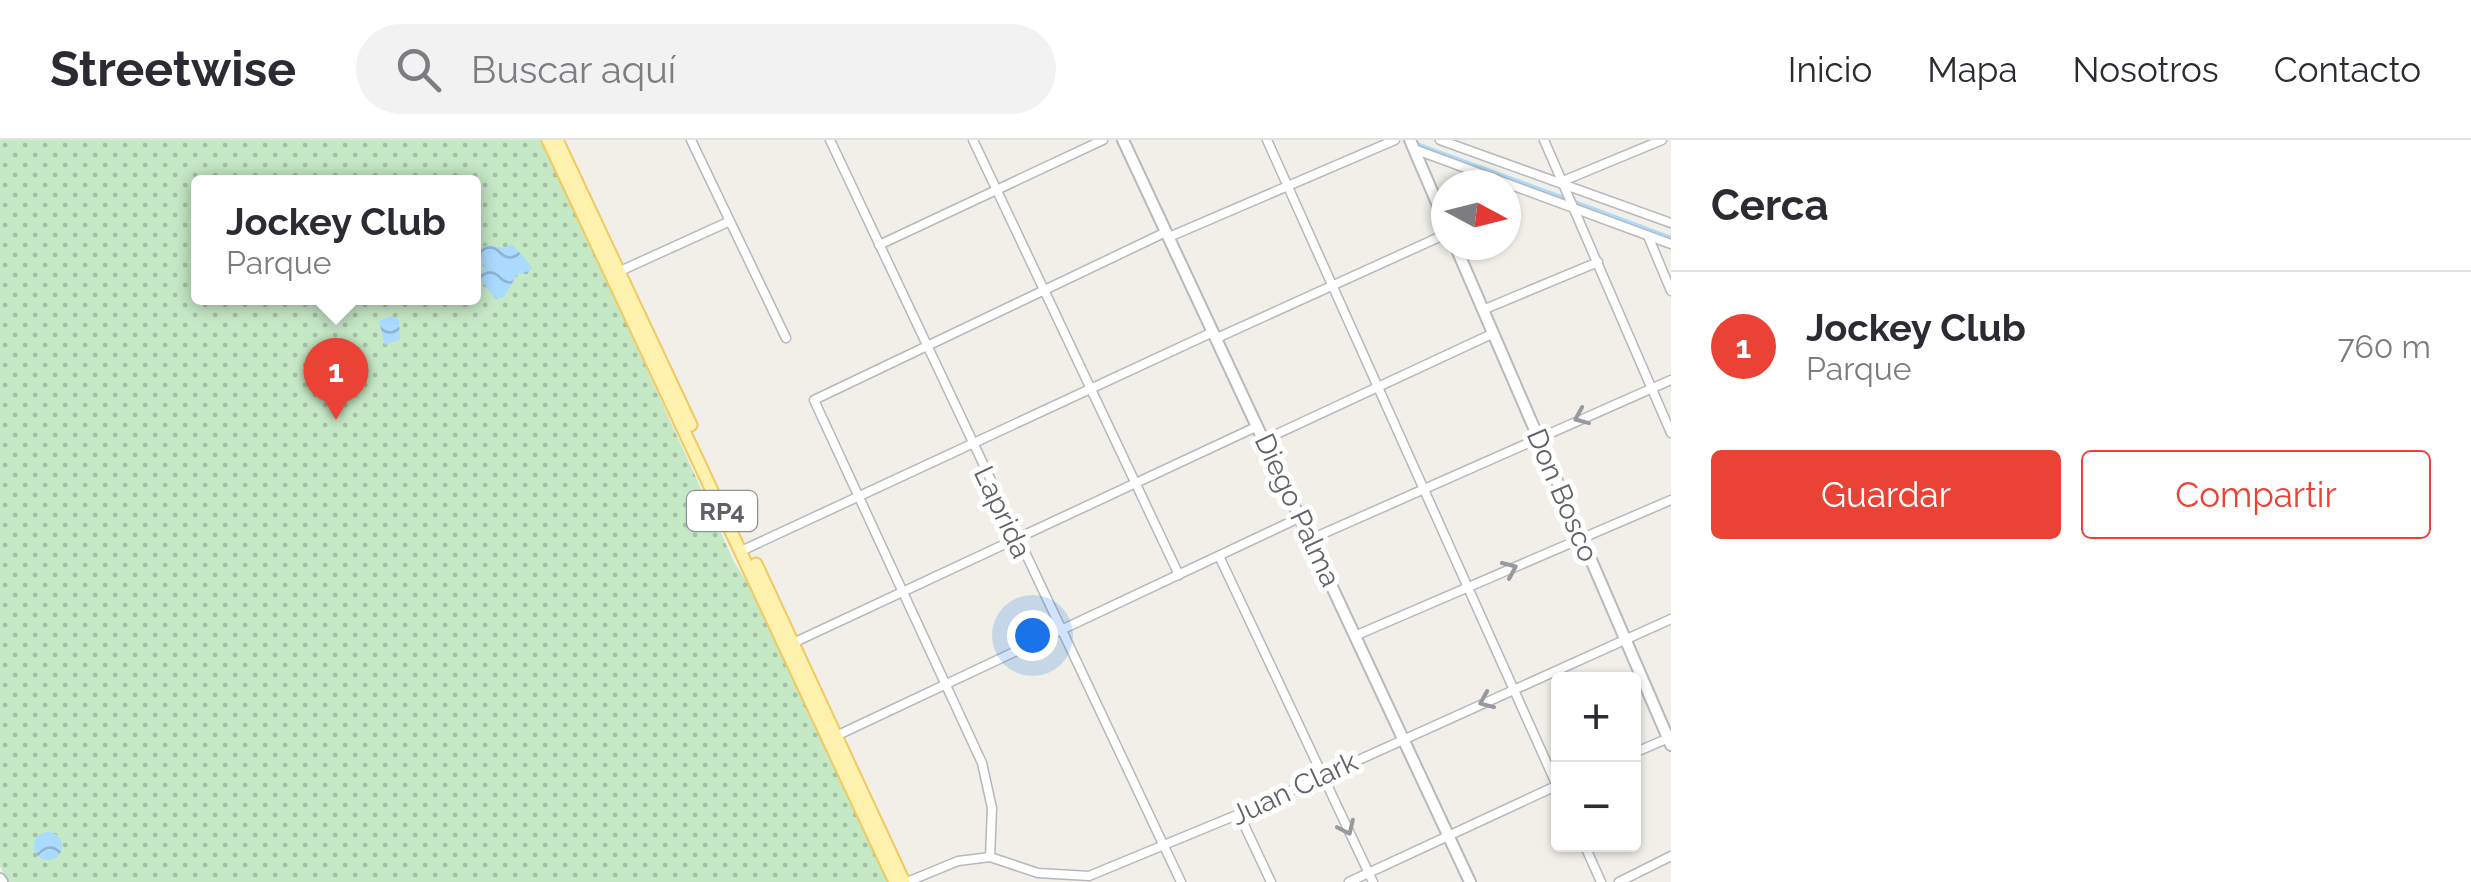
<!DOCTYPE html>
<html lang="es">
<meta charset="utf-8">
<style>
body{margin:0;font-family:Raleway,sans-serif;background:#f2f2f3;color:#2b2b33}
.controls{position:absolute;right:30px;bottom:30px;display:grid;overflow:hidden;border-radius:10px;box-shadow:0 2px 8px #0004}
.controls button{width:90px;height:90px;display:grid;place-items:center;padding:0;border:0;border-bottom:2px solid #e1e1e2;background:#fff;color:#2b2b33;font:50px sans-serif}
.compass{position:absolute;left:1431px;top:30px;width:90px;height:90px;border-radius:50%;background:#fff;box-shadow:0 2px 8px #0004;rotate:97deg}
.you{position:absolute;left:1032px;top:495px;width:35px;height:35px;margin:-25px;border:8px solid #fff;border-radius:50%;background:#1a73e8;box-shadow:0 0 0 15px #1a73e833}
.badge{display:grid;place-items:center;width:65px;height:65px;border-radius:50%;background:#ea4335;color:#fff;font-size:32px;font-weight:700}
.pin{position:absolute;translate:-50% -82px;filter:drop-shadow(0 2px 5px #0008)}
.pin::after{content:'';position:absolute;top:52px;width:35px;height:30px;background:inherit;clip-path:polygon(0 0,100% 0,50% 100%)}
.popup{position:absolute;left:191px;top:35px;width:290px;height:130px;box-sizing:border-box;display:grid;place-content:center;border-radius:10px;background:#fff;filter:drop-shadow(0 2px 8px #0005);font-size:32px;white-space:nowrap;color:#7c7c81}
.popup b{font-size:38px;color:#2b2b33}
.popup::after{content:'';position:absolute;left:50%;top:100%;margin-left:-20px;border:20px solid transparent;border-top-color:#fff}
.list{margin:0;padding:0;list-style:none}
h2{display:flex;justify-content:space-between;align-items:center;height:130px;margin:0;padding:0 40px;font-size:42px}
h2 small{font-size:32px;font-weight:400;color:#7c7c81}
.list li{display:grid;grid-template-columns:65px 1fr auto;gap:30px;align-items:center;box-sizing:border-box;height:150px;padding:0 40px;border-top:2px solid #e1e1e2}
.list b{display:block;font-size:38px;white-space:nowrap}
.list p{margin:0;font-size:32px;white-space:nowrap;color:#7c7c81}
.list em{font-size:32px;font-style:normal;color:#7c7c81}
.actions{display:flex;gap:20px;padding:30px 40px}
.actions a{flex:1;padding:22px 0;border:2px solid #ea4335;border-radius:10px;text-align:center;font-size:35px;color:#ea4335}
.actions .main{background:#ea4335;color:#fff}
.icon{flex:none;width:55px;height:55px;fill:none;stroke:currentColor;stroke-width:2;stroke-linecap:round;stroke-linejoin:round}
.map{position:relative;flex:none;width:1671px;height:742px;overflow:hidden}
header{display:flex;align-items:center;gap:60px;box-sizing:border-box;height:140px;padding:0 50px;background:#fff;border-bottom:2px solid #e1e1e2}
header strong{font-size:48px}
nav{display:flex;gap:55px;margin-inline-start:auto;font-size:35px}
.search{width:700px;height:90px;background:#f2f2f3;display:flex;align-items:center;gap:25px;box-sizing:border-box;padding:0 35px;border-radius:55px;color:#7c7c81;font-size:38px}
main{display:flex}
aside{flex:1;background:#fff}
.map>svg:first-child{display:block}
.park{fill:url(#park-dots);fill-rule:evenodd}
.water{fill:url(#water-waves)}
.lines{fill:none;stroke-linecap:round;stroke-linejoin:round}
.stream{stroke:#aadaff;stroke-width:2.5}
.street-casing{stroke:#b5b8bc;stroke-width:11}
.secondary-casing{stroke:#b6babf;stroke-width:14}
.primary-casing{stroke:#f2c960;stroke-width:15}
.street{stroke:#fff;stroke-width:8}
.secondary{stroke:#fff;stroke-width:10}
.primary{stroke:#fff2af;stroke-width:11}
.oneway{stroke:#979a9d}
.labels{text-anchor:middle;stroke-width:10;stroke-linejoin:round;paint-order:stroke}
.shield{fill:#fff;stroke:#8f9295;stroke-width:2.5}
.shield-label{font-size:25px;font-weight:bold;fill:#5f6368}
.street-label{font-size:28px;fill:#5f6368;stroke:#fff}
</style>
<header>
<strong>Streetwise</strong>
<div class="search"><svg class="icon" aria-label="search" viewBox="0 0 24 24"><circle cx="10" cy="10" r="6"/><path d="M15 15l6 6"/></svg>Buscar aquí</div>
<nav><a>Inicio</a><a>Mapa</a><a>Nosotros</a><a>Contacto</a></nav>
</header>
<main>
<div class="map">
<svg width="1671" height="742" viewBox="0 0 1671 742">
<defs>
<pattern id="park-dots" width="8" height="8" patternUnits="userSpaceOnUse" patternTransform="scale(2.5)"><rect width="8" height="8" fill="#c5e8c5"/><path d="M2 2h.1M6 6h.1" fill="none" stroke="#a3c0a4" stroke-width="1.8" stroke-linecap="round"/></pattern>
<pattern id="water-waves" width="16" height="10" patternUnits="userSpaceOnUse" patternTransform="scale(2.5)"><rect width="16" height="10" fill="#aadaff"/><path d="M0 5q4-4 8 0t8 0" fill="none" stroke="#8eb4d2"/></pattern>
</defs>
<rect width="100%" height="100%" fill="#f1efe8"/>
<path class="park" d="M0 0H543L734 422 759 461 889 742H7L0 726ZM198 42H474V158H198Z"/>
<g class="water">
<polygon points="512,104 532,127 527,134 518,133 504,157 496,159 479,138 485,127 476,111 486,105 504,108"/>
<polygon points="391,176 399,180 400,199 385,205 379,181"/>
<circle cx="48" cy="706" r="14"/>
</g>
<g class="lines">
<g class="stream">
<polyline points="1416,3 1566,58"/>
<polyline points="1574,61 1671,97"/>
</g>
<g class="street-casing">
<g id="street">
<polyline points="691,0 786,198"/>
<polyline points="830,0 1181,742"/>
<polyline points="973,0 1179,435"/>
<polyline points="1267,0 1558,648"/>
<polyline points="1440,0 1671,83"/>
<polyline points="1544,0 1671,293"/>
<polyline points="1414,9 1671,104"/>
<polyline points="1563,41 1662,0"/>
<polyline points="1648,96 1671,151"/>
<polyline points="1169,97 1395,0"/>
<polyline points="879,105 1103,0"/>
<polyline points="618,132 728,82"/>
<polyline points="1485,169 1598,122"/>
<polyline points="1217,198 1446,94"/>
<polyline points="1264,300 1494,193"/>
<polyline points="1311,399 1671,240"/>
<polyline points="741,411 1213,192"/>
<polyline points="1219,416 1373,742"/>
<polyline points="1357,495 1671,360"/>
<polyline points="793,503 1258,286"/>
<polyline points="836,596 1301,377"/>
<polyline points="1634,613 1671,597"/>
<polyline points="1239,674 1271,742"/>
<polyline points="1584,704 1601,742"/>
<polyline points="990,717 992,668 982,623 814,260 1166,92"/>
<polyline points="907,742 958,721 990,717 1038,733 1089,736 1239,674 1671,479"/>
<polyline points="1349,742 1558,645"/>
<polyline points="1619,742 1671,716"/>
</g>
</g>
<g class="secondary-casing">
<g id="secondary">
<polyline points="1123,0 1470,742"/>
<polyline points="1410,0 1446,84"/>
<polyline points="1455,105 1671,605"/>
<polyline points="0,739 2,742"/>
</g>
</g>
<g class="primary-casing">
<g id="primary">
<polyline points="548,0 895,742"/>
<polyline points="557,0 691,285"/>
<polyline points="756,424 904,742"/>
</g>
</g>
<use href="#street" class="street"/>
<use href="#secondary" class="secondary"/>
<use href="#primary" class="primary"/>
</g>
<defs><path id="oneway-chevron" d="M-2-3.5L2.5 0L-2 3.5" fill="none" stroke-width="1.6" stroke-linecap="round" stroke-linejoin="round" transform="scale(2.5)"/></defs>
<g class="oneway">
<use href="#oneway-chevron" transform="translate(1581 277) rotate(157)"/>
<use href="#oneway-chevron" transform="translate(1510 429) rotate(-24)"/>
<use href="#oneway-chevron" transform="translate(1486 561) rotate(157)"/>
<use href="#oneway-chevron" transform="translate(1347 688) rotate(65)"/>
</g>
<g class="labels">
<rect class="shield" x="687" y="351" width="70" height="40" rx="8"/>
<g class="shield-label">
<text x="722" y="380">RP4</text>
</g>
<g class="street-label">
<text transform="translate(1563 355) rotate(67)" y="10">Don Bosco</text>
<text transform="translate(1298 370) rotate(65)" y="10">Diego Palma</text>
<text transform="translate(1003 372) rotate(65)" y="10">Laprida</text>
<text transform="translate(1294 648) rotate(-25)" y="10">Juan Clark</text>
</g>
</g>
</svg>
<div class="controls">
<button>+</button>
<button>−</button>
</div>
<svg class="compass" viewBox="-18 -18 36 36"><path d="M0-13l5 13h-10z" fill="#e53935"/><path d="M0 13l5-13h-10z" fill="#7c7c81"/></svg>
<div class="you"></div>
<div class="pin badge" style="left:336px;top:280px">1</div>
<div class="popup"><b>Jockey Club</b>Parque</div>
</div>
<aside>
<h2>Cerca<small></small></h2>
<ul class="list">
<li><span class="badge">1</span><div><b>Jockey Club</b><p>Parque</p></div><em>760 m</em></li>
</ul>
<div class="actions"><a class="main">Guardar</a><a>Compartir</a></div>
</aside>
</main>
